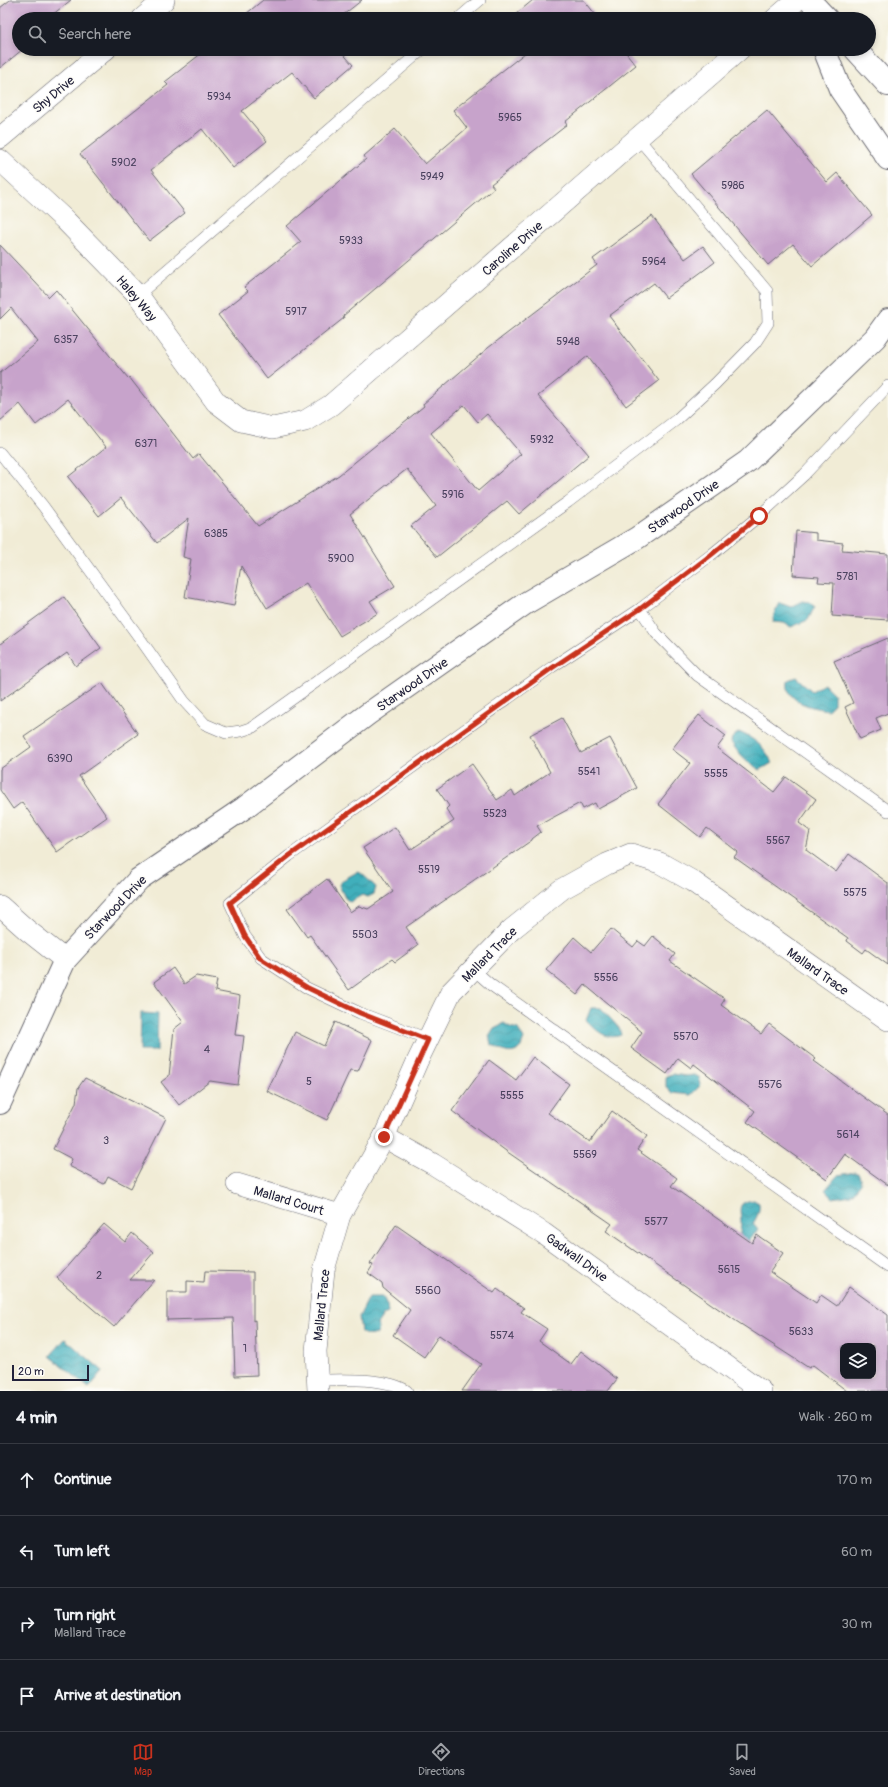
<!DOCTYPE html>
<meta charset="utf-8">
<style>
body{margin:0;font-family:Pangolin,sans-serif;background:#242831;color:#f1f3f6}
.controls{position:absolute;right:12px;bottom:12px;display:grid;overflow:hidden;border-radius:8px;box-shadow:0 2px 6px #0003}
.controls button{width:36px;height:36px;display:grid;place-items:center;padding:0;border:0;border-bottom:1px solid #363941;background:#171b24;color:#f1f3f6;font:20px sans-serif}
.scale{position:absolute;left:12px;bottom:10px;width:77px;box-sizing:border-box;padding-left:4px;border:2px solid #22223b;border-top:0;font-size:11px;line-height:14px;white-space:nowrap;color:#22223b;-webkit-text-stroke:3px #fdfcf7;paint-order:stroke}
.stop{position:absolute;width:12px;height:12px;margin:-9px;border:3px solid #c8321e;border-radius:50%;background:#fff}
.stop.end{background:#c8321e;border-color:#fff;box-shadow:0 1px 4px #0008}
.list{margin:0;padding:0;list-style:none}
h2{display:flex;justify-content:space-between;align-items:center;height:52px;margin:0;padding:0 16px;font-size:17px}
h2 small{font-size:13px;font-weight:400;color:#9ea1a6}
.list li{display:grid;grid-template-columns:26px 1fr auto;gap:12px;align-items:center;box-sizing:border-box;height:72px;padding:0 16px;border-top:1px solid #363941}
.list b{display:block;font-size:15px;white-space:nowrap}
.list p{margin:0;font-size:13px;white-space:nowrap;color:#9ea1a6}
.list em{font-size:13px;font-style:normal;color:#9ea1a6}
.icon{flex:none;width:22px;height:22px;fill:none;stroke:currentColor;stroke-width:2;stroke-linecap:round;stroke-linejoin:round}
.map{position:relative;flex:none;width:888px;height:1391px;overflow:hidden}
.search{position:absolute;background:#171b24;box-shadow:0 2px 6px #0003;left:12px;right:12px;top:12px;height:44px;display:flex;align-items:center;gap:10px;box-sizing:border-box;padding:0 14px;border-radius:22px;color:#9ea1a6;font-size:15px}
.sheet{height:340px;background:#171b24}
nav{display:flex;justify-content:space-around;align-items:center;box-sizing:border-box;height:56px;border-top:1px solid #363941;background:#171b24;font-size:11px;color:#9ea1a6}
nav a{display:grid;justify-items:center;gap:2px}
nav .on{color:#c8321e}
.map>svg:first-child{display:block}
.water{fill:url(#water-waves);stroke:#31687b}
.building{fill:#c7a3cb;fill-rule:evenodd}
.lines{fill:none;stroke-linecap:round;stroke-linejoin:round}
.service-casing{stroke:#6a6971;stroke-width:12}
.minor-casing{stroke:#6a6971;stroke-width:22}
.tertiary-casing{stroke:#6a6971;stroke-width:24}
.service{stroke:#fff;stroke-width:11}
.minor{stroke:#fff;stroke-width:21}
.tertiary{stroke:#fff;stroke-width:22}
.route{stroke:#c8321e;stroke-width:5}
.labels{text-anchor:middle;stroke-width:3;stroke-linejoin:round;paint-order:stroke}
.number-label{font-size:11px;fill:#4b425f}
.street-label{font-size:13px;fill:#22223b;stroke:#fdfcf7}
</style>
<div class="map">
<svg width="888" height="1391" viewBox="0 0 888 1391">
<defs>
<pattern id="water-waves" width="16" height="10" patternUnits="userSpaceOnUse"><rect width="16" height="10" fill="#40afbb"/><path d="M0 5q4-4 8 0t8 0" fill="none" stroke="#358e99"/></pattern>
</defs>
<rect width="100%" height="100%" fill="#fdfcf7"/>
<filter id="ink" filterUnits="userSpaceOnUse"><feTurbulence type="fractalNoise" baseFrequency=".025" numOctaves="2"/><feDisplacementMap in="SourceGraphic" scale="8" xChannelSelector="R" yChannelSelector="G"/><feConvolveMatrix kernelMatrix="1 2 1 2 8 2 1 2 1" color-interpolation-filters="sRGB"/></filter>
<filter id="wash" filterUnits="userSpaceOnUse"><feTurbulence type="fractalNoise" baseFrequency=".012" numOctaves="4" result="noise"/><feDisplacementMap in="SourceGraphic" scale="16" xChannelSelector="R" yChannelSelector="G"/><feGaussianBlur stdDeviation="0.9" result="paint"/><feColorMatrix in="noise" values="0 0 0 0 0 0 0 0 0 0 0 0 0 0 0 0 0 1.4 0 .05"/><feComposite in="paint" operator="in"/></filter>
<g filter="url(#wash)">
<rect width="100%" height="100%" fill="#f1ecd6"/>
<g class="water">
<polygon points="803,601 810,602 815,606 808,620 791,627 784,623 773,622 774,614 780,603 791,607"/>
<path d="M796 677 812 691 824 684 834 694V704L828 710C811 708 784 702 788 680Z"/>
<path d="M739 732C754 738 766 748 772 763L760 770C749 763 738 754 731 742L732 738Z"/>
<polygon points="357,872 361,873 376,887 374,894 368,897 362,895 350,902 345,898 339,885 341,881"/>
<path d="M591 1008H601L619 1028 621 1035C606 1041 596 1030 586 1020Z"/>
<polygon points="141,1013 158,1014 157,1051 140,1051"/>
<path d="M504 1023 510 1027 518 1029 524 1039 520 1049C509 1057 501 1050 491 1044L489 1036 494 1028Z"/>
<polygon points="672,1074 686,1076 694,1075 699,1077 701,1085 691,1095 672,1093 666,1087 666,1076"/>
<polygon points="855,1172 859,1174 861,1183 851,1195 833,1198 825,1190 838,1175"/>
<path d="M754 1200 759 1203C760 1212 757 1216 753 1224L758 1230 749 1241 743 1239 740 1235C740 1230 741 1225 741 1221 740 1208 737 1202 754 1200Z"/>
<path d="M369 1297H383L387 1305 388 1313 383 1315 377 1324 379 1328 378 1333C371 1337 367 1336 361 1332L359 1317Z"/>
<polygon points="65,1339 103,1371 89,1388 50,1356"/>
</g>
<g id="blocks">
<g class="building">
<polygon points="10,0 71,0 52,15 56,19 19,19 19,49 23,49 0,68 0,8"/>
<polygon points="263,0 362,0 338,19 249,19 246,14"/>
<polygon points="533,0 584,0 599,19 510,19"/>
<polygon points="207,49 339,49 353,65 314,98 292,72 242,111 267,141 233,168 202,129 151,170 185,213 149,241 80,154 168,85 165,82"/>
<polygon points="530,49 623,49 636,65 565,122 567,125 491,184 494,188 343,316 344,318 267,379 218,315 248,291 244,287 301,242 287,226 366,159 364,156 395,129 425,164 467,128 453,110"/>
<polygon points="767,110 827,182 837,173 872,215 812,266 793,244 768,265 691,174"/>
<path d="M652 216 685 259 703 246 715 262 666 298 654 283 609 316 659 381 626 406 588 356 538 396 589 455 519 514 507 501 437 557 411 526 436 506 407 469 350 514 395 586 370 601 378 613 340 636 306 583 267 608 241 566 234 606 185 597 191 559 183 557 189 518 157 543 121 498 99 516 68 477 106 447 68 399 36 425 20 404 0 421V373L38 342 11 308 0 319V245L49 297 56 290 128 378 129 377 193 459 199 454 258 526 339 475 424 406 423 404 488 348 597 265 593 259ZM464 405 478 422 487 414 521 454 478 491 431 433Z"/>
<polygon points="796,531 816,533 816,540 843,543 842,550 888,554 888,620 832,616 834,583 818,582 819,577 793,575"/>
<polygon points="64,597 101,648 76,666 67,653 0,701 0,644"/>
<polygon points="888,638 888,713 876,718 881,730 860,739 845,707 853,703 834,661"/>
<polygon points="102,683 138,734 79,776 107,817 57,852 22,802 13,809 0,790 0,769 31,747 24,736"/>
<polygon points="699,715 726,736 717,748 774,792 786,777 816,799 799,823 810,831 806,850 836,872 849,854 888,883 888,965 866,949 863,953 847,941 848,938 734,857 738,852 707,828 700,837 658,804 690,763 672,749"/>
<polygon points="562,718 581,753 610,738 637,788 598,809 595,803 583,809 580,803 537,826 541,832 532,839 532,840 406,927 418,945 395,962 392,959 349,990 310,935 307,937 287,909 327,879 350,912 359,906 368,909 393,892 363,848 395,827 410,850 454,821 446,809 449,806 437,789 472,764 497,800 512,790 515,796 550,772 530,735"/>
<polygon points="611,929 633,947 638,941 645,946 653,936 675,954 670,961 725,999 721,1005 761,1034 769,1024 816,1059 814,1061 888,1115 888,1185 845,1154 827,1179 747,1122 755,1111 694,1064 691,1068 678,1058 667,1074 631,1048 642,1032 585,985 577,995 546,970 574,937 591,952"/>
<polygon points="173,968 184,984 196,976 217,980 215,991 240,996 235,1035 244,1036 238,1085 210,1081 179,1105 161,1082 169,1076 174,1029 183,1022 154,982"/>
<polygon points="335,1022 372,1040 358,1071 350,1070 327,1120 267,1091 295,1032 324,1046"/>
<path d="M533 1057 569 1084 548 1113 590 1142 612 1111 647 1136 637 1150 677 1178 671 1186 752 1243 757 1235 783 1253 770 1272 816 1303 821 1295 837 1306 849 1287 888 1315V1391H847L813 1365 809 1368 736 1321 606 1231 612 1224 506 1151 452 1111 489 1060 516 1080ZM843 1346H873V1376H843Z"/>
<polygon points="85,1078 166,1118 131,1188 108,1176 104,1184 69,1166 72,1159 53,1149 76,1103 78,1088"/>
<polygon points="104,1224 125,1242 132,1233 154,1252 130,1280 154,1280 114,1327 57,1278"/>
<polygon points="396,1225 494,1293 497,1289 524,1308 521,1312 547,1329 539,1341 571,1364 581,1351 617,1379 608,1391 462,1391 481,1364 439,1335 424,1357 393,1335 410,1310 383,1288 382,1283 368,1273 373,1265 370,1264"/>
<polygon points="205,1271 253,1272 253,1321 255,1320 257,1375 235,1376 233,1318 167,1320 167,1292 187,1292 187,1281 204,1282"/>
</g>
</g>
</g>
<g filter="url(#ink)">
<use href="#blocks" fill-opacity="0" stroke="#6a6971" stroke-width="1"/>
<g class="lines">
<g class="service-casing">
<g id="service">
<polyline points="458,19 480,0"/>
<polyline points="138,295 423,49"/>
<polyline points="0,453 43,506 141,640 184,701 205,724 226,733 241,731 253,727 568,502 676,420 715,384 755,343 768,323 767,291 638,138"/>
<polyline points="640,609 656,633 697,675 888,811"/>
<polyline points="473,969 491,985 536,1017 888,1267"/>
<polyline points="428,1039 360,1013 307,988 261,958 245,936 230,903 289,856 552,667 640,609 711,555 759,516 804,475 888,386"/>
<path d="M317 1380C342 1380 386 1377 407 1391"/>
</g>
</g>
<g class="minor-casing">
<g id="minor">
<polyline points="142,19 164,0"/>
<polyline points="775,19 797,0"/>
<polyline points="0,138 106,49"/>
<polyline points="0,160 65,220 138,295 216,402 241,421 273,428 305,421 331,405 740,49"/>
<polyline points="0,906 27,930 65,960"/>
<polyline points="384,1137 433,1164 543,1233 761,1391"/>
<polyline points="237,1184 340,1215"/>
<polyline points="318,1391 316,1351 324,1270 340,1215 384,1137 417,1062 451,992 511,930 562,889 607,864 631,854 660,863 692,881 888,1020"/>
</g>
</g>
<g class="tertiary-casing">
<g id="tertiary">
<polyline points="809,0 827,19"/>
<polyline points="824,49 840,89 888,159"/>
<polyline points="855,49 888,85"/>
<polyline points="0,1103 65,960 139,879 244,808 368,714 526,603 637,538 748,461 875,338 888,320"/>
</g>
</g>
<use href="#service" class="service"/>
<use href="#minor" class="minor"/>
<use href="#tertiary" class="tertiary"/>
</g>
</g>
<g class="lines" filter="url(#ink)">
<polyline class="route" points="384,1137 428,1040 360,1013 308,988 260,958 245,936 230,903 289,856 552,668 640,609 711,555 759,516"/>
</g>
<g class="labels">
<g class="number-label">
<text x="219" y="100">5934</text>
<text x="510" y="121">5965</text>
<text x="124" y="166">5902</text>
<text x="432" y="180">5949</text>
<text x="733" y="189">5986</text>
<text x="351" y="244">5933</text>
<text x="654" y="265">5964</text>
<text x="296" y="315">5917</text>
<text x="66" y="343">6357</text>
<text x="568" y="345">5948</text>
<text x="542" y="443">5932</text>
<text x="146" y="447">6371</text>
<text x="453" y="498">5916</text>
<text x="216" y="537">6385</text>
<text x="341" y="562">5900</text>
<text x="847" y="580">5781</text>
<text x="60" y="762">6390</text>
<text x="589" y="775">5541</text>
<text x="716" y="777">5555</text>
<text x="495" y="817">5523</text>
<text x="778" y="844">5567</text>
<text x="429" y="873">5519</text>
<text x="855" y="896">5575</text>
<text x="365" y="938">5503</text>
<text x="606" y="981">5556</text>
<text x="686" y="1040">5570</text>
<text x="207" y="1053">4</text>
<text x="309" y="1085">5</text>
<text x="770" y="1088">5576</text>
<text x="512" y="1099">5555</text>
<text x="848" y="1138">5614</text>
<text x="106" y="1144">3</text>
<text x="585" y="1158">5569</text>
<text x="656" y="1225">5577</text>
<text x="729" y="1273">5615</text>
<text x="99" y="1279">2</text>
<text x="428" y="1294">5560</text>
<text x="801" y="1335">5633</text>
<text x="502" y="1339">5574</text>
<text x="245" y="1352">1</text>
</g>
<g class="street-label">
<text transform="translate(53 94) rotate(-40)" y="5">Shy Drive</text>
<text transform="translate(512 248) rotate(-41)" y="5">Caroline Drive</text>
<text transform="translate(137 298) rotate(50)" y="5">Haley Way</text>
<text transform="translate(683 506) rotate(-35)" y="5">Starwood Drive</text>
<text transform="translate(412 684) rotate(-35)" y="5">Starwood Drive</text>
<text transform="translate(115 907) rotate(-46)" y="5">Starwood Drive</text>
<text transform="translate(489 954) rotate(-45)" y="5">Mallard Trace</text>
<text transform="translate(818 971) rotate(35)" y="5">Mallard Trace</text>
<text transform="translate(289 1200) rotate(17)" y="5">Mallard Court</text>
<text transform="translate(577 1257) rotate(36)" y="5">Gadwall Drive</text>
<text transform="translate(321 1305) rotate(-84)" y="5">Mallard Trace</text>
</g>
</g>
</svg>
<div class="controls">
<button><svg class="icon" aria-label="layers" viewBox="0 0 24 24"><path d="M12 4l9 5-9 5-9-5zM3 14l9 5 9-5"/></svg></button>
</div>
<div class="scale">20 m</div>
<div class="stop" style="left:759px;top:516px"></div>
<div class="stop end" style="left:384px;top:1137px"></div>
<div class="search"><svg class="icon" aria-label="search" viewBox="0 0 24 24"><circle cx="10" cy="10" r="6"/><path d="M15 15l6 6"/></svg>Search here</div>
</div>
<section class="sheet">
<h2>4 min<small>Walk · 260 m</small></h2>
<ul class="list">
<li><svg class="icon" aria-label="ahead" viewBox="0 0 24 24"><path d="M12 20V5M6 11l6-6 6 6"/></svg><div><b>Continue</b></div><em>170 m</em></li>
<li><svg class="icon" aria-label="left" viewBox="0 0 24 24"><path d="M17 20v-9H6M10 6l-5 5 5 5"/></svg><div><b>Turn left</b></div><em>60 m</em></li>
<li><svg class="icon" aria-label="right" viewBox="0 0 24 24"><path d="M7 20v-9h11M14 6l5 5-5 5"/></svg><div><b>Turn right</b><p>Mallard Trace</p></div><em>30 m</em></li>
<li><svg class="icon" aria-label="arrive" viewBox="0 0 24 24"><path d="M6 21V4h12l-3 4 3 4H6"/></svg><div><b>Arrive at destination</b></div></li>
</ul>
</section>
<nav>
<a class="on"><svg class="icon" aria-label="map" viewBox="0 0 24 24"><path d="M3 6l6-2 6 2 6-2v14l-6 2-6-2-6 2zM9 4v14M15 6v14"/></svg>Map</a>
<a><svg class="icon" aria-label="directions" viewBox="0 0 24 24"><path d="M12 3l9 9-9 9-9-9zM9 14v-3h6M13 9l2 2-2 2"/></svg>Directions</a>
<a><svg class="icon" aria-label="saved" viewBox="0 0 24 24"><path d="M7 4h10v16l-5-4-5 4z"/></svg>Saved</a>
</nav>
